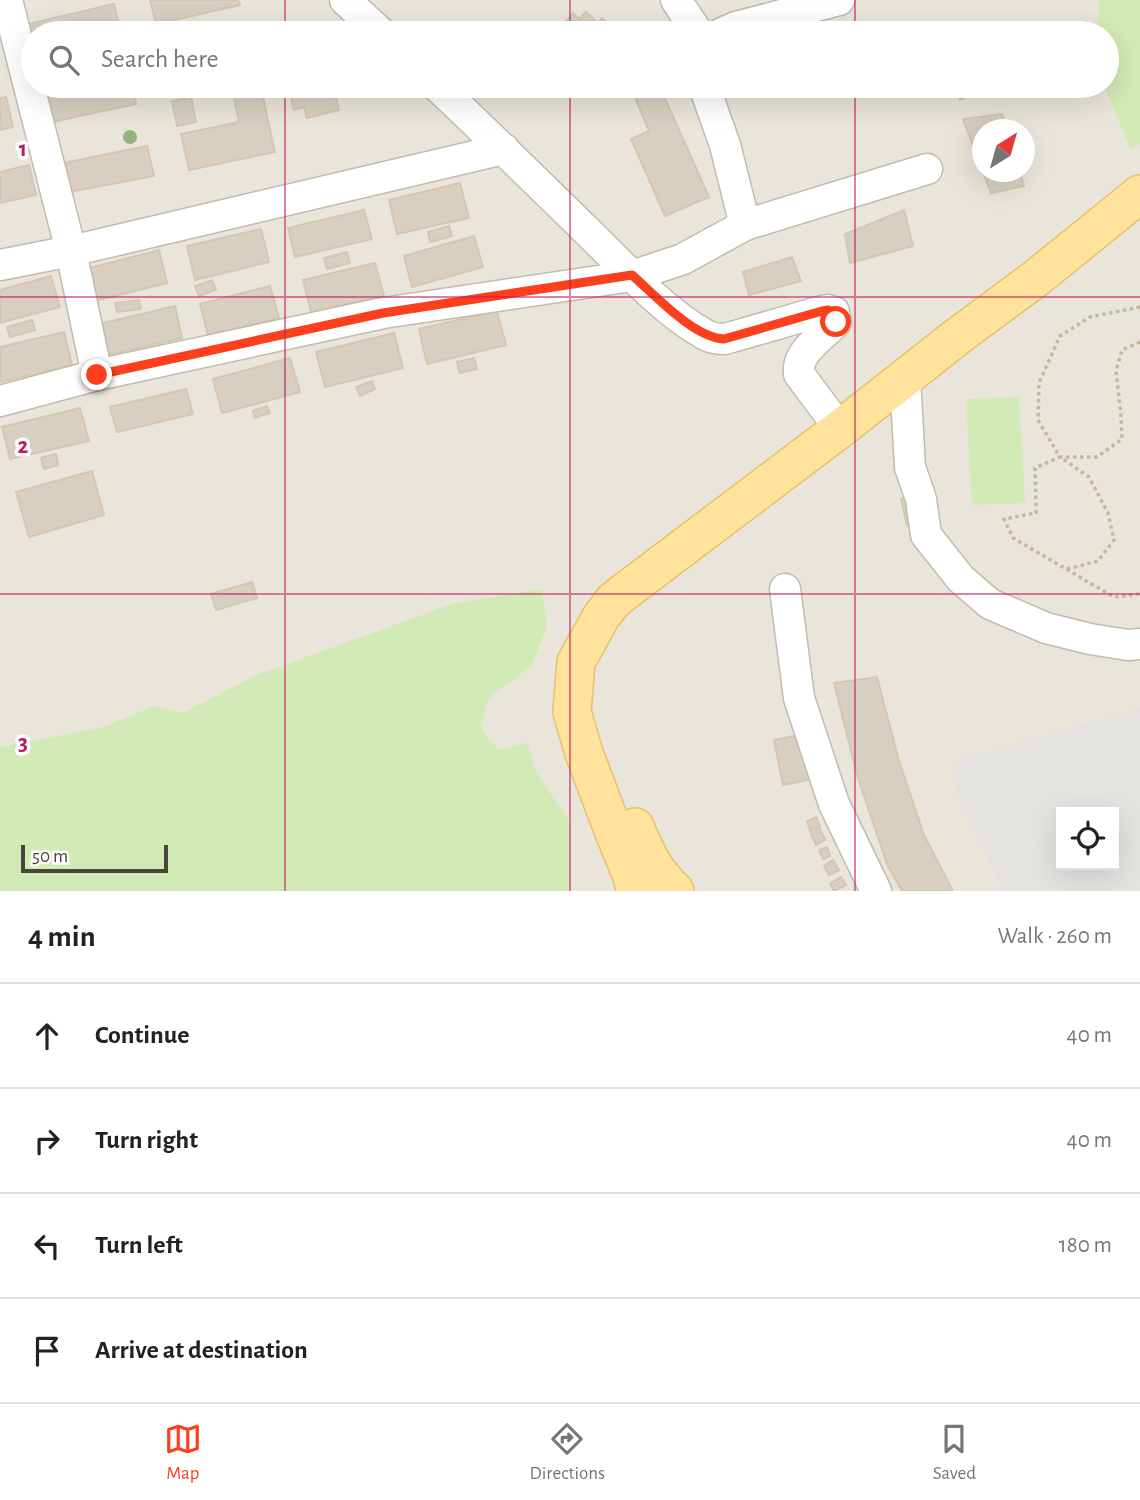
<!DOCTYPE html>
<meta charset="utf-8">
<style>
body{margin:0;font-family:"Alegreya Sans",sans-serif;background:#f2f2f2;color:#222}
.controls{position:absolute;right:21px;bottom:21px;display:grid;overflow:hidden;border-radius:0px;box-shadow:0 7px 28px #0002}
.controls button{width:63px;height:63px;display:grid;place-items:center;padding:0;border:0;border-bottom:2px solid #e0e0e0;background:#fff;color:#222;font:35px sans-serif}
.compass{position:absolute;left:972px;top:119px;width:63px;height:63px;border-radius:50%;background:#fff;box-shadow:0 7px 28px #0002;rotate:37deg}
.scale{position:absolute;left:21px;bottom:18px;width:147px;box-sizing:border-box;padding-left:7px;border:4px solid #4b4439;border-top:0;font-size:19px;line-height:24px;white-space:nowrap;color:#4b4439;-webkit-text-stroke:5px #fff;paint-order:stroke}
.stop{position:absolute;width:21px;height:21px;margin:-16px;border:5px solid #fc3f1d;border-radius:50%;background:#fff}
.stop.end{background:#fc3f1d;border-color:#fff;box-shadow:0 2px 7px #0008}
.list{margin:0;padding:0;list-style:none}
h2{display:flex;justify-content:space-between;align-items:center;height:91px;margin:0;padding:0 28px;font-size:30px}
h2 small{font-size:23px;font-weight:400;color:#767676}
.list li{display:grid;grid-template-columns:46px 1fr auto;gap:21px;align-items:center;box-sizing:border-box;height:105px;padding:0 28px;border-top:2px solid #e0e0e0}
.list b{display:block;font-size:26px;white-space:nowrap}
.list em{font-size:23px;font-style:normal;color:#767676}
.icon{flex:none;width:38px;height:38px;fill:none;stroke:currentColor;stroke-width:2;stroke-linecap:round;stroke-linejoin:round}
.map{position:relative;flex:none;width:1140px;height:891px;overflow:hidden}
.search{position:absolute;background:#fff;box-shadow:0 7px 28px #0002;left:21px;right:21px;top:21px;height:77px;display:flex;align-items:center;gap:18px;box-sizing:border-box;padding:0 24px;border-radius:38px;color:#767676;font-size:26px}
.sheet{height:511px;background:#fff}
nav{display:flex;justify-content:space-around;align-items:center;box-sizing:border-box;height:98px;border-top:2px solid #e0e0e0;background:#fff;font-size:19px;color:#767676}
nav a{display:grid;justify-items:center;gap:4px}
nav .on{color:#fc3f1d}
.map>svg:first-child{display:block}
.residential{fill:#eae5da;fill-rule:evenodd}
.green{fill:#d2eab5}
.parking{fill:#e5e3e0;fill-rule:evenodd}
.building{fill:#d8cfc1;stroke:#d3c7b4;stroke-width:2}
.lines{fill:none;stroke-linecap:round;stroke-linejoin:round}
.minor-casing{stroke:#c2bbae;stroke-width:33}
.major-casing{stroke:#e6c16a;stroke-width:40}
.path{stroke:#c4b79f;stroke-width:3.5;stroke-dasharray:3.5 3.5;stroke-linecap:butt}
.minor{stroke:#fff;stroke-width:30}
.major{stroke:#ffe39c;stroke-width:37}
.tree{fill:#97b381}
.route{stroke:#fc3f1d;stroke-width:9}
.grid{fill:none;stroke:#c2185b;stroke-width:2;stroke-opacity:0.55}
.grid-label{font-size:23px;text-anchor:middle;font-weight:bold;fill:#c2185b;stroke:#fff;stroke-width:7;stroke-linejoin:round;paint-order:stroke}
</style>
<div class="map">
<svg width="1140" height="891" viewBox="0 0 1140 891">
<rect width="100%" height="100%" fill="#f6f3ec"/>
<path class="residential" d="M0 0H1140V891H0ZM33 33H1107V86H33ZM982 130H1024V172H982ZM1061 812H1114V865H1061Z"/>
<g class="green">
<polygon points="1099,0 1140,0 1140,144 1131,150 1104,86 1107,86 1107,33 1097,33"/>
<polygon points="1019,397 1025,503 972,505 966,399"/>
<polygon points="542,589 547,627 531,666 488,699 481,727 498,750 528,743 536,772 569,821 569,891 0,891 0,747 104,727 154,706 182,713 257,675 455,603"/>
</g>
<path class="parking" d="M1140 708V891H1003L957 794 952 762ZM1061 812H1114V865H1061Z"/>
<g class="building">
<polygon points="150,0 238,0 240,5 156,24"/>
<polygon points="114,4 121,33 33,33 33,47 28,24"/>
<polygon points="586,12 598,23 602,18 619,33 563,33 558,30 573,13 579,19"/>
<polygon points="182,27 184,33 158,33 158,32"/>
<polygon points="68,86 133,86 136,104 52,122 45,91"/>
<polygon points="169,86 210,86 171,93"/>
<polygon points="245,86 250,86 252,95 262,93 275,152 189,170 181,134 239,122 232,89"/>
<polygon points="288,86 350,86 351,90 335,94 339,110 307,118 304,107 294,110"/>
<polygon points="656,86 660,87 709,197 665,216 631,139 649,131 634,95"/>
<polygon points="955,86 993,86 960,100"/>
<polygon points="6,97 13,127 0,130 0,98"/>
<polygon points="191,97 196,122 177,126 172,101"/>
<polygon points="1002,114 1007,130 982,130 982,171 963,119"/>
<polygon points="147,146 154,176 69,192 63,163"/>
<polygon points="29,165 36,195 0,203 0,172"/>
<polygon points="983,172 1020,172 1024,186 991,193"/>
<polygon points="460,183 469,218 397,234 389,200"/>
<polygon points="364,210 372,239 295,257 288,228"/>
<polygon points="904,210 913,246 850,263 845,234"/>
<polygon points="449,226 452,236 430,242 428,232"/>
<polygon points="261,229 269,262 195,280 187,246"/>
<polygon points="474,236 483,267 412,287 404,256"/>
<polygon points="159,250 167,283 91,302 82,270"/>
<polygon points="347,252 350,263 327,269 324,258"/>
<polygon points="792,257 801,281 749,295 743,272"/>
<polygon points="375,263 384,296 311,312 303,280"/>
<polygon points="51,276 60,307 0,323 0,290"/>
<polygon points="212,280 216,290 199,296 195,286"/>
<polygon points="270,286 279,318 208,335 200,304"/>
<polygon points="139,300 141,309 117,312 115,303"/>
<polygon points="175,306 182,338 103,356 95,325"/>
<polygon points="497,311 506,345 427,364 419,329"/>
<polygon points="32,320 35,330 10,337 7,327"/>
<polygon points="64,332 72,365 0,382 0,347"/>
<polygon points="394,333 403,368 325,387 316,352"/>
<polygon points="290,358 300,392 222,413 213,379"/>
<polygon points="474,358 477,369 460,373 457,362"/>
<polygon points="372,381 375,389 360,396 356,387"/>
<polygon points="186,389 193,414 117,432 110,407"/>
<polygon points="267,406 270,413 255,418 253,411"/>
<polygon points="80,408 89,441 10,459 2,427"/>
<polygon points="56,454 58,465 44,469 41,458"/>
<polygon points="92,471 104,515 29,537 16,492"/>
<polygon points="915,496 921,522 907,526 901,499"/>
<polygon points="252,582 257,598 216,610 211,594"/>
<polygon points="877,677 899,761 924,835 953,891 902,891 887,864 857,775 834,683"/>
<polygon points="804,734 813,779 783,785 774,740"/>
<polygon points="816,817 820,826 810,830 807,821"/>
<polygon points="819,827 825,840 816,845 810,831"/>
<polygon points="827,847 830,856 823,859 819,850"/>
<polygon points="833,860 839,870 829,875 824,866"/>
<polygon points="841,877 846,885 834,891 830,884"/>
</g>
<g class="lines">
<g class="minor-casing">
<g id="minor">
<polyline points="7,0 71,251 97,375"/>
<polyline points="345,0 381,33"/>
<polyline points="676,0 698,33"/>
<polyline points="722,33 736,27 839,0"/>
<path d="M437 86C489 135 540 185 591 235 625 268 663 311 704 334 710 338 717 339 725 339L822 311 828 310 834 312 836 322C822 337 796 352 799 374L840 429"/>
<polyline points="745,225 927,169"/>
<polyline points="0,265 71,251 504,149"/>
<polyline points="905,378 910,467 921,499 926,535 961,579 990,604 1046,628 1090,639 1128,645 1140,644"/>
<polyline points="0,401 97,375 383,313 632,276 683,259 745,225 725,145 704,86"/>
<polyline points="785,589 799,698 834,804 876,891"/>
</g>
</g>
<g class="major-casing">
<g id="major">
<path d="M635 827C646 853 654 871 675 891"/>
<polyline points="636,891 631,874 613,830 584,753 572,712 576,662 601,617 613,601 627,590 840,429 958,336 1035,279 1140,194"/>
</g>
</g>
<g class="path">
<polyline points="1140,307 1090,317 1060,336 1039,383 1038,420 1060,457 1035,468 1036,513 1004,519 1013,538 1114,597 1140,594"/>
<polyline points="1067,569 1098,561 1114,540 1108,513 1089,477 1060,457 1097,457 1122,439 1121,416 1116,371 1122,350 1140,342"/>
</g>
<use href="#minor" class="minor"/>
<use href="#major" class="major"/>
</g>
<circle class="tree" cx="130" cy="137" r="7"/>
<g class="lines">
<path class="route" d="M97 375 383 313 632 275C656 296 693 337 724 339L822 311 828 310 834 312 836 322"/>
</g>
<path class="grid" d="M285 0V33M570 0V33M855 0V33M285 86V891M570 86V891M855 86V891M0 297H1140M0 594H1140"/>
<g class="grid-label">
<text x="23" y="156">1</text>
<text x="23" y="453">2</text>
<text x="23" y="750">3</text>
</g>
</svg>
<div class="controls">
<button><svg class="icon" aria-label="locate" viewBox="0 0 24 24"><circle cx="12" cy="12" r="6"/><path d="M12 2v4M12 18v4M2 12h4M18 12h4"/></svg></button>
</div>
<svg class="compass" viewBox="-18 -18 36 36"><path d="M0-13l5 13h-10z" fill="#e53935"/><path d="M0 13l5-13h-10z" fill="#767676"/></svg>
<div class="scale">50 m</div>
<div class="stop" style="left:836px;top:322px"></div>
<div class="stop end" style="left:97px;top:375px"></div>
<div class="search"><svg class="icon" aria-label="search" viewBox="0 0 24 24"><circle cx="10" cy="10" r="6"/><path d="M15 15l6 6"/></svg>Search here</div>
</div>
<section class="sheet">
<h2>4 min<small>Walk · 260 m</small></h2>
<ul class="list">
<li><svg class="icon" aria-label="ahead" viewBox="0 0 24 24"><path d="M12 20V5M6 11l6-6 6 6"/></svg><div><b>Continue</b></div><em>40 m</em></li>
<li><svg class="icon" aria-label="right" viewBox="0 0 24 24"><path d="M7 20v-9h11M14 6l5 5-5 5"/></svg><div><b>Turn right</b></div><em>40 m</em></li>
<li><svg class="icon" aria-label="left" viewBox="0 0 24 24"><path d="M17 20v-9H6M10 6l-5 5 5 5"/></svg><div><b>Turn left</b></div><em>180 m</em></li>
<li><svg class="icon" aria-label="arrive" viewBox="0 0 24 24"><path d="M6 21V4h12l-3 4 3 4H6"/></svg><div><b>Arrive at destination</b></div></li>
</ul>
</section>
<nav>
<a class="on"><svg class="icon" aria-label="map" viewBox="0 0 24 24"><path d="M3 6l6-2 6 2 6-2v14l-6 2-6-2-6 2zM9 4v14M15 6v14"/></svg>Map</a>
<a><svg class="icon" aria-label="directions" viewBox="0 0 24 24"><path d="M12 3l9 9-9 9-9-9zM9 14v-3h6M13 9l2 2-2 2"/></svg>Directions</a>
<a><svg class="icon" aria-label="saved" viewBox="0 0 24 24"><path d="M7 4h10v16l-5-4-5 4z"/></svg>Saved</a>
</nav>
